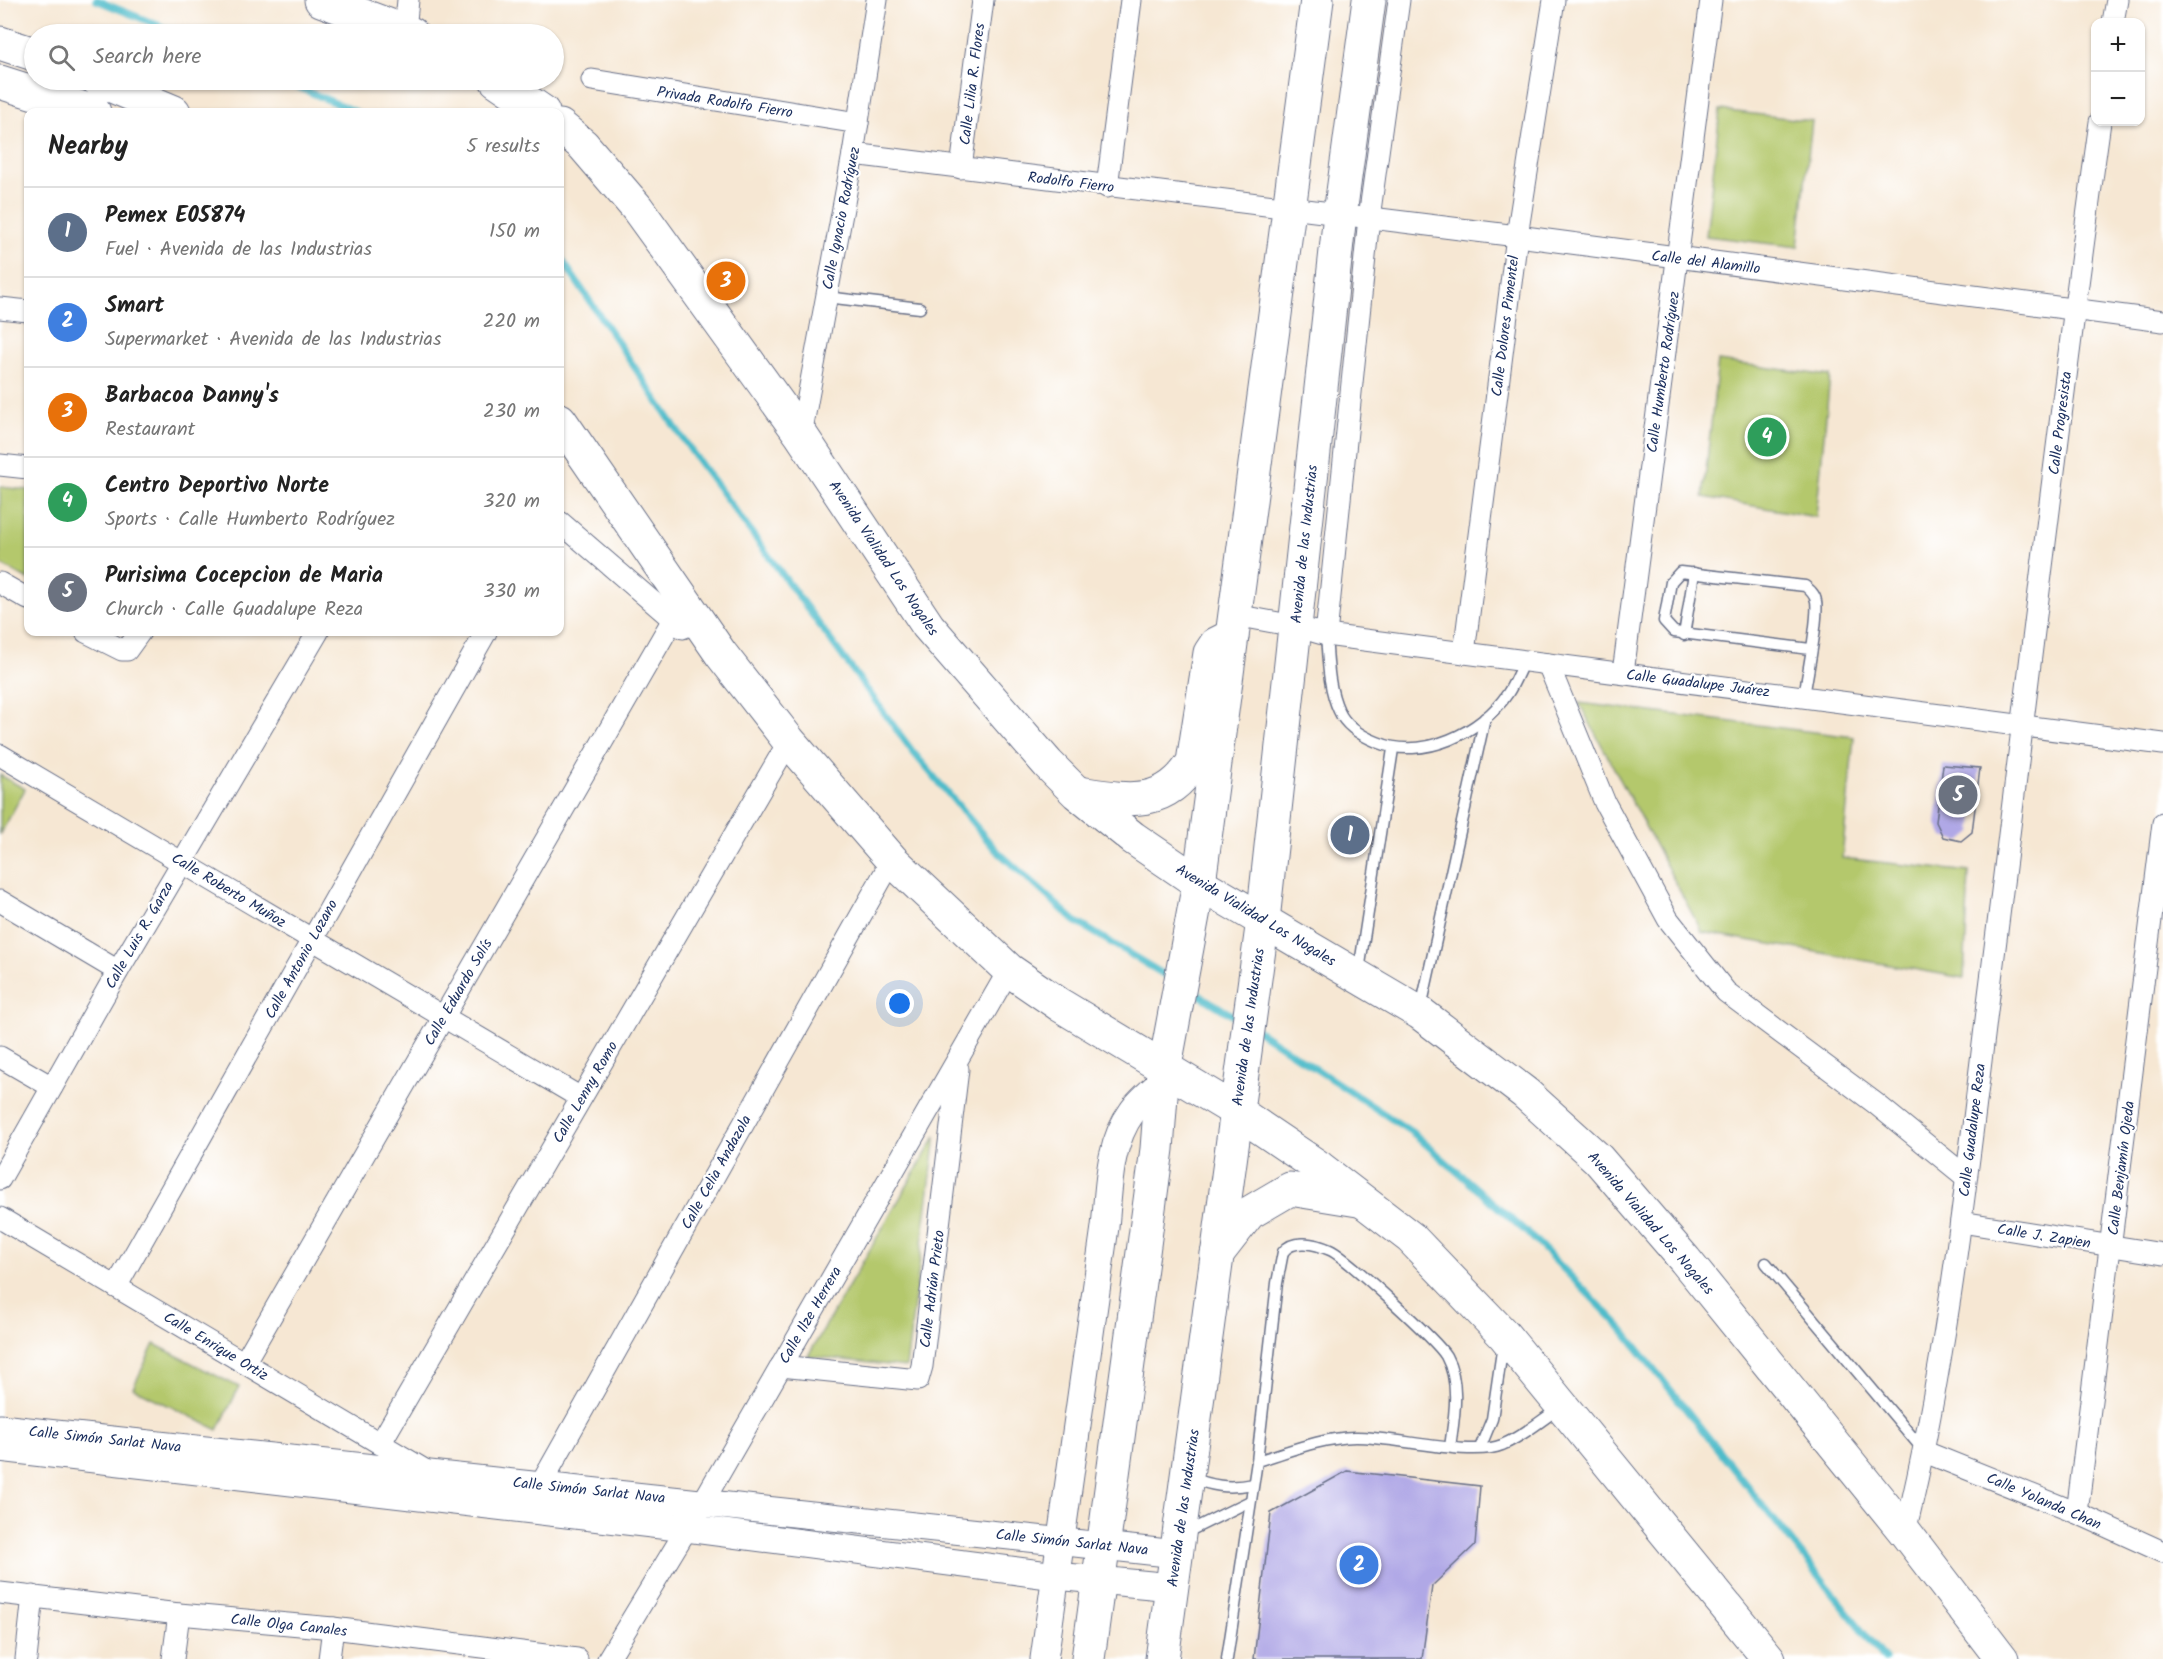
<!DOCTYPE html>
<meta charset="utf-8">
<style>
body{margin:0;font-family:Kalam,sans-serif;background:#f2f2f2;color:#222}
.controls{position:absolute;right:18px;top:18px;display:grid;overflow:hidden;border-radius:12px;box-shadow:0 2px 4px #0004}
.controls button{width:54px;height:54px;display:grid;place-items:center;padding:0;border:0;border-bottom:2px solid #e0e0e0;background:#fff;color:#222;font:30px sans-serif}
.you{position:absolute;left:900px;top:1004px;width:21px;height:21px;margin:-15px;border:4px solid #fff;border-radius:50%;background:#1a73e8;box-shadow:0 0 0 9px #1a73e833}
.badge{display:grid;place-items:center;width:39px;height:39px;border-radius:50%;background:#0b8043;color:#fff;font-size:20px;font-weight:700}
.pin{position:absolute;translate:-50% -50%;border:3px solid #fff;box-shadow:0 2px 6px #0006}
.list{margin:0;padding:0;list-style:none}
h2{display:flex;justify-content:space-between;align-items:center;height:78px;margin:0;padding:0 24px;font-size:26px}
h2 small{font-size:20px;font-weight:400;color:#767676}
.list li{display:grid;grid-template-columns:39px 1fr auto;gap:18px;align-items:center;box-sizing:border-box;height:90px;padding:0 24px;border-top:2px solid #e0e0e0}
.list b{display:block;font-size:22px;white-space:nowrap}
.list p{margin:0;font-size:20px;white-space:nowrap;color:#767676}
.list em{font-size:20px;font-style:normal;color:#767676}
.icon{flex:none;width:33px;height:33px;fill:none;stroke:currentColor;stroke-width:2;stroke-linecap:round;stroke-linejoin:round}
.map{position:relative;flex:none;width:2163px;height:1659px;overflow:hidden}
.search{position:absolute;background:#fff;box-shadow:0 2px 4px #0004;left:24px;top:24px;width:540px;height:66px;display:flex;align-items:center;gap:15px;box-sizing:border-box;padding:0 21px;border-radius:33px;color:#767676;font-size:22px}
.panel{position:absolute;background:#fff;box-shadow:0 2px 4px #0004;left:24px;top:108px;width:540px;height:528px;border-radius:12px}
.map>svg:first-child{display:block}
.green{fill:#b4c86c;stroke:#687c65;stroke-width:1.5}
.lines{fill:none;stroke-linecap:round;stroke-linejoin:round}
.stream{stroke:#4fbcca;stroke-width:7}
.building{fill:#b0a8e6}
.service-casing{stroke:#686f87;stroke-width:13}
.minor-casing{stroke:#686f87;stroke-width:23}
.tertiary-casing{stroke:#686f87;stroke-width:29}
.primary-casing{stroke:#686f87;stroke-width:35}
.trunk-casing{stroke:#686f87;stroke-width:35}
.service{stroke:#fff;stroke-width:10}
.minor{stroke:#fff;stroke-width:21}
.tertiary{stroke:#fff;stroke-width:27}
.primary{stroke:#fff;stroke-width:33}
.trunk{stroke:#fff;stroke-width:33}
.labels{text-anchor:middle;stroke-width:4.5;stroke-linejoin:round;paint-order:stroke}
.street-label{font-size:15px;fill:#1b2f5e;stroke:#fff}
</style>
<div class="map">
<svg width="2163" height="1659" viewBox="0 0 2163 1659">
<rect width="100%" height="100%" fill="#fff"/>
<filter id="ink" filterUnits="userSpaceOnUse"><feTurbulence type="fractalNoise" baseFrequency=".0167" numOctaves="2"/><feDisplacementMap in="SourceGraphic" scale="12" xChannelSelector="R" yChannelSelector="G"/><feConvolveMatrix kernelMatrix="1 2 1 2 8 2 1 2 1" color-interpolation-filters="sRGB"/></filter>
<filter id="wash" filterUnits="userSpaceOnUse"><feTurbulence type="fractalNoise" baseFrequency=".008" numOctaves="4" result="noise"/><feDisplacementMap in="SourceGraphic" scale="24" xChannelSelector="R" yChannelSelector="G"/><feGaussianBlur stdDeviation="1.35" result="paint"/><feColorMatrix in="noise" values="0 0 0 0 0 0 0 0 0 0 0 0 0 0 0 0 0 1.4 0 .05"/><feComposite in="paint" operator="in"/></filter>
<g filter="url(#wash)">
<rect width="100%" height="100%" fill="#f6e7d3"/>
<g class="green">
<polygon points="1720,110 1812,121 1798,247 1706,236"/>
<polygon points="1718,361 1830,376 1816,517 1703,497"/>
<polygon points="0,487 28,490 28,580 0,564"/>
<polygon points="1579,703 1854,737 1842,858 1969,872 1964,978 1702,932"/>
<polygon points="0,775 25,789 0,835"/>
<polygon points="936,1136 906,1367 808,1356"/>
<polygon points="154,1344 239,1387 218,1430 133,1388"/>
</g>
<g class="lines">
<g class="stream">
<polyline points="96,0 180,34"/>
<polyline points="282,80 356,112"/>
<polyline points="560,257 692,452 913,752 995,849 1075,921 1173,980"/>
<polyline points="1188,988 1240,1020"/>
<polyline points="1257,1030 1413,1133 1532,1237 1618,1324 1885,1659"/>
</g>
</g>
<g id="blocks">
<g class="building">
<polygon points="1943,765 1980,768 1972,832 1961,841 1943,837 1936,822"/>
<polygon points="1347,1471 1480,1486 1475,1545 1432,1586 1422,1659 1254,1659 1271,1513"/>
</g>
</g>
</g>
<g filter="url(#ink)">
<use href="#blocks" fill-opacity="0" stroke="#686f87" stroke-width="1.5"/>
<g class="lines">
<g class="service-casing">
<g id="service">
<polyline points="826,297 920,308"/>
<path d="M1326 635C1328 660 1328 688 1339 711 1346 727 1362 736 1377 742 1422 761 1482 733 1508 693 1514 684 1519 671 1524 661"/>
<polyline points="1684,635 1694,573"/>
<path d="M1804 697C1807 675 1819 619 1816 601 1815 594 1810 590 1805 586L1680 572 1671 582 1664 621 1674 632 1810 649"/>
<polyline points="1359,971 1393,749"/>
<polyline points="1421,1008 1485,718"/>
<polyline points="1766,1263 1924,1451"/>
<polyline points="1480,1448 1492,1419 1503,1344"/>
<path d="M1257 1461 1277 1283 1283 1252C1293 1238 1316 1244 1330 1250 1346 1257 1438 1342 1446 1356 1461 1383 1454 1418 1450 1447"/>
<path d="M1189 1477C1212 1486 1228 1489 1253 1484"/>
<polyline points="1183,1534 1250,1501"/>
<path d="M1227 1659 1257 1461C1290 1451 1321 1438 1355 1437 1392 1436 1472 1458 1502 1445 1522 1437 1541 1420 1560 1408"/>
</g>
</g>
<g class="minor-casing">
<g id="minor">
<polyline points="2113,22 2117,0"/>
<polyline points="405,31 408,0"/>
<polyline points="592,80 858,123"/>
<polyline points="853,154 1517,236 2163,321"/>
<polyline points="961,168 983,0"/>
<polyline points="1107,187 1131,0"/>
<polyline points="0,308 28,311"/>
<polyline points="801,435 853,154 877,0"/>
<polyline points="0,465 28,468"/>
<polyline points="560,522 683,628"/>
<polyline points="0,583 28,599"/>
<polyline points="1235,615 1295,626 1326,635 2163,744"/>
<polyline points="86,632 122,650 127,650 140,632"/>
<polyline points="1326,635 1369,218 1399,0"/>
<polyline points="1464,653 1517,236 1554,0"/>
<polyline points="1548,664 1605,803 1668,919 1726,992 1875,1103 1966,1177"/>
<polyline points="1623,673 1711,0"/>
<polyline points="0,755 581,1098"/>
<polyline points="0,901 118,971"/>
<polyline points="0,1057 52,1087"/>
<polyline points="0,1179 118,971 318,632"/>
<polyline points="0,1218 428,1472"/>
<polyline points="1961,1222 2163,1254"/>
<polyline points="116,1287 486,632"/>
<polyline points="244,1363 672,621"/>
<polyline points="781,1366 918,1380 922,1366 958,1069"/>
<polyline points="380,1444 789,741"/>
<polyline points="1925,1452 2077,1513 2163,1552"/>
<polyline points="541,1484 892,860"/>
<polyline points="2077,1513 2163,823"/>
<path d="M1905 1532C1948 1356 1967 1174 1989 995 2026 704 2059 412 2100 122"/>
<polyline points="0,1593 179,1614 333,1628 577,1659"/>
<polyline points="26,1659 33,1596"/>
<polyline points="173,1659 179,1614"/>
<polyline points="329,1659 333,1628"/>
<polyline points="608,1659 703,1502 1009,970"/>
</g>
</g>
<g class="tertiary-casing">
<g id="tertiary">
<polyline points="0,1428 1177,1554"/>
<polyline points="0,1448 686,1528 1056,1576 1172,1587"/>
<path d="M1044 1659 1105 1227C1109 1188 1108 1145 1132 1112 1139 1101 1152 1091 1162 1082"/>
</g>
</g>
<g class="primary-casing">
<g id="primary">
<polyline points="1088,1659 1157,1149 1162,1082 1199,883 1317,0"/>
<polyline points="1162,1659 1263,920 1340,214 1369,0"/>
</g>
</g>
<g class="trunk-casing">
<g id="trunk">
<polyline points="321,0 412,34"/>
<polyline points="0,43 34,54"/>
<polyline points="98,80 174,112"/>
<polyline points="496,80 543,112"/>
<polyline points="0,82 94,112"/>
<polyline points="560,126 583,145 637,208 801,435 928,626 1048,764 1077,793 1133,838 1199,883 1420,1013 1525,1093 1598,1159 1685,1260 1905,1532 2002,1659"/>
<polyline points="560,420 721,654 789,741 892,860 1009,970 1060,1005 1236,1111 1320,1168 1411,1238 1504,1335 1769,1659"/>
<path d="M1079 793C1126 800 1165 809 1193 762L1210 653 1216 644 1232 636"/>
<polyline points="1217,1254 1249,1213 1290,1189 1358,1200"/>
</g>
</g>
<use href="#service" class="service"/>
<use href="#minor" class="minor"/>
<use href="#tertiary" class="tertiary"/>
<use href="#primary" class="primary"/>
<use href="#trunk" class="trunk"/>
</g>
</g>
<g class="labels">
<g class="street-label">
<text transform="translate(972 84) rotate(-83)" y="5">Calle Lilia R. Flores</text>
<text transform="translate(725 102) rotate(9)" y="5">Privada Rodolfo Fierro</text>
<text transform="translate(1071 182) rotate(7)" y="5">Rodolfo Fierro</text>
<text transform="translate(841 218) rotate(-79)" y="5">Calle Ignacio Rodríguez</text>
<text transform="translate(1706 262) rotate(7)" y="5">Calle del Alamillo</text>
<text transform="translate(1505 326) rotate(-83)" y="5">Calle Dolores Pimentel</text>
<text transform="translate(1663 372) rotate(-82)" y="5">Calle Humberto Rodríguez</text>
<text transform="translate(2060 423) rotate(-83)" y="5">Calle Progresista</text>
<text transform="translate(1304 544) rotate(-84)" y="5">Avenida de las Industrias</text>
<text transform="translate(884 558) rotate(56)" y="5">Avenida Vialidad Los Nogales</text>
<text transform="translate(1698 683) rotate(7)" y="5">Calle Guadalupe Juárez</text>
<text transform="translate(229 890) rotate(31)" y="5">Calle Roberto Muñoz</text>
<text transform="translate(1256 915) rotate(31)" y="5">Avenida Vialidad Los Nogales</text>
<text transform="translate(139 935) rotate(-60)" y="5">Calle Luis R. Garza</text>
<text transform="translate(301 959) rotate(-61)" y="5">Calle Antonio Lozano</text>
<text transform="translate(458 992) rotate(-60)" y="5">Calle Eduardo Solís</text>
<text transform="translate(1248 1027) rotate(-82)" y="5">Avenida de las Industrias</text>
<text transform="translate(585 1092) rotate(-60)" y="5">Calle Lenny Romo</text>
<text transform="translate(1972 1130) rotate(-83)" y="5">Calle Guadalupe Reza</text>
<text transform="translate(2121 1168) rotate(-83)" y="5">Calle Benjamín Ojeda</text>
<text transform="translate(716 1172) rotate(-61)" y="5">Calle Celia Andazola</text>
<text transform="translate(1651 1223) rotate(49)" y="5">Avenida Vialidad Los Nogales</text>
<text transform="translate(2044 1236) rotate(9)" y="5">Calle J. Zapien</text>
<text transform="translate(932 1289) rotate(-83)" y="5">Calle Adrián Prieto</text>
<text transform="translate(810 1315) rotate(-60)" y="5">Calle Ilze Herrera</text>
<text transform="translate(216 1346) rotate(31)" y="5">Calle Enrique Ortiz</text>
<text transform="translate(105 1439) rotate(6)" y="5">Calle Simón Sarlat Nava</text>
<text transform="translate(589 1490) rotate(6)" y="5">Calle Simón Sarlat Nava</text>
<text transform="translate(2044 1501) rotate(23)" y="5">Calle Yolanda Chan</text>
<text transform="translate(1183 1508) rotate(-82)" y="5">Avenida de las Industrias</text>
<text transform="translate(1072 1542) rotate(6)" y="5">Calle Simón Sarlat Nava</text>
<text transform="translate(289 1625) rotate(6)" y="5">Calle Olga Canales</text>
</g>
</g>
</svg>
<div class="controls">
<button>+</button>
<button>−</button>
</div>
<div class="you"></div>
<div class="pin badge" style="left:1350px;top:835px;background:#5c6f8a">1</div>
<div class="pin badge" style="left:1359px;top:1565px;background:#3f7fe0">2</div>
<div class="pin badge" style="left:726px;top:281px;background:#e8710a">3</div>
<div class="pin badge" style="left:1767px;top:437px;background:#2e9e5b">4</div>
<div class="pin badge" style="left:1958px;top:795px;background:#6b7280">5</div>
<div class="search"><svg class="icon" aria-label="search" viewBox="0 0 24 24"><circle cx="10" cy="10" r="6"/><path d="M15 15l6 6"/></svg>Search here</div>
<section class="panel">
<h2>Nearby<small>5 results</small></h2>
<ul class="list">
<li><span class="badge" style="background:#5c6f8a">1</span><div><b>Pemex E05874</b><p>Fuel · Avenida de las Industrias</p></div><em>150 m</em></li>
<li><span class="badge" style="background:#3f7fe0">2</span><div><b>Smart</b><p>Supermarket · Avenida de las Industrias</p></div><em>220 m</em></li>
<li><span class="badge" style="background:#e8710a">3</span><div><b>Barbacoa Danny's</b><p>Restaurant</p></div><em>230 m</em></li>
<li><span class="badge" style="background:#2e9e5b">4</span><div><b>Centro Deportivo Norte</b><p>Sports · Calle Humberto Rodríguez</p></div><em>320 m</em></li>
<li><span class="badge" style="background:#6b7280">5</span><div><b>Purisima Cocepcion de Maria</b><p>Church · Calle Guadalupe Reza</p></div><em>330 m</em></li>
</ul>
</section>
</div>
